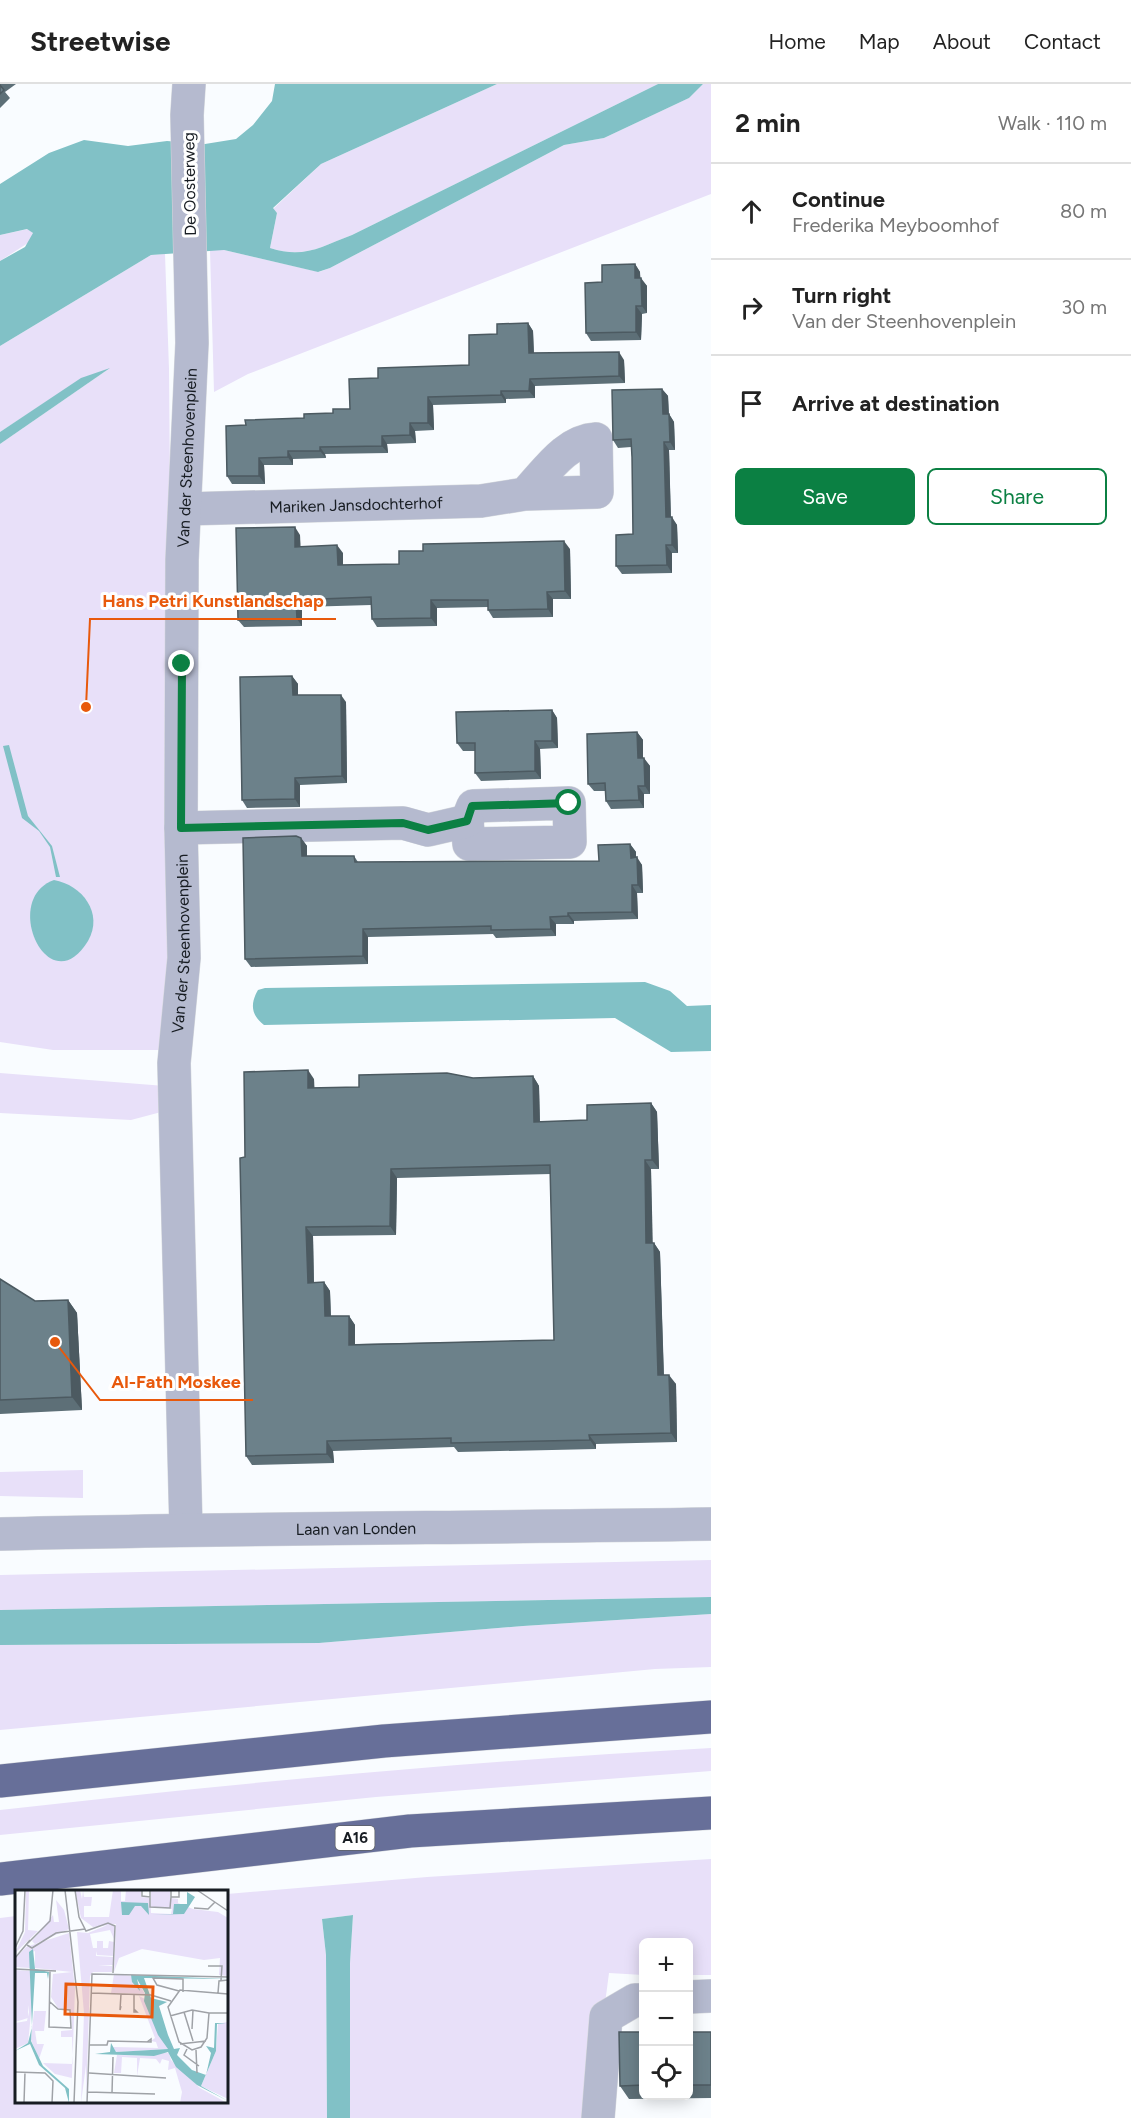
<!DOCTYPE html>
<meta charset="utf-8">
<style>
body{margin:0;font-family:Figtree,sans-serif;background:#f2f2f2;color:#222}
.controls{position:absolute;right:18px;bottom:18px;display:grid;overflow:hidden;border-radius:9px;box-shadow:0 3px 15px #0003}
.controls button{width:54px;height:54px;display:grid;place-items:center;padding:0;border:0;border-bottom:2px solid #e0e0e0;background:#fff;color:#222;font:30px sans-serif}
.stop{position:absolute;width:18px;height:18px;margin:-14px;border:4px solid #0b8043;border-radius:50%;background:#fff}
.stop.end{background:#0b8043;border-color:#fff;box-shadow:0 2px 6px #0008}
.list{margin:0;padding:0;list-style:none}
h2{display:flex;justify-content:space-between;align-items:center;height:78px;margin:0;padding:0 24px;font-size:26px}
h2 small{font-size:20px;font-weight:400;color:#767676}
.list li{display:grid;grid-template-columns:39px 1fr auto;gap:18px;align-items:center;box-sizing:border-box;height:96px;padding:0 24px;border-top:2px solid #e0e0e0}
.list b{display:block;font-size:22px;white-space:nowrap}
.list p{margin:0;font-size:20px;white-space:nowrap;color:#767676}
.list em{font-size:20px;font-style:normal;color:#767676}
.actions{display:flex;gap:12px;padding:18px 24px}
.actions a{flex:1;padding:14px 0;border:2px solid #0b8043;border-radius:9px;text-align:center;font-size:21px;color:#0b8043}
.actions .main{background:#0b8043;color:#fff}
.icon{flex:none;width:33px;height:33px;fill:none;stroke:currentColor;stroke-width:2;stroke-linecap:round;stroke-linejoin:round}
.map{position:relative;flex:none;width:711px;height:2034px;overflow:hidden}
header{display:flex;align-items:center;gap:36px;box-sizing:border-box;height:84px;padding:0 30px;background:#fff;border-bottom:2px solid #e0e0e0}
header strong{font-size:28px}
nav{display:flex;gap:33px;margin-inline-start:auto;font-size:21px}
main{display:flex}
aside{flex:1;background:#fff}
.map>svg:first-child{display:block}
.green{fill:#e8e0f9}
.water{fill:#81c1c6}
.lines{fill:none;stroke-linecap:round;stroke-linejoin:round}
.minor-casing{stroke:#d5d8dc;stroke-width:34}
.tertiary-casing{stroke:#d5d8dc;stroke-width:34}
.motorway-casing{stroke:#d5d8dc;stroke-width:34}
.minor{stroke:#b5bacf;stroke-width:33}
.tertiary{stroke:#b5bacf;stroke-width:33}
.motorway{stroke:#676f99;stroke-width:33}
.wall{fill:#5d6f77;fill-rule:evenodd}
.shaded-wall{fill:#4c5a61}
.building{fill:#6c818a;stroke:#4c5a61;stroke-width:1.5;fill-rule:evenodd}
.route{stroke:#0b8043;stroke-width:8}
.labels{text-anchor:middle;stroke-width:6;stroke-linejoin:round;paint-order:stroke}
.shield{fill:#fff;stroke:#5d6064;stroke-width:1.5}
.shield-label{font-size:15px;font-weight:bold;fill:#171c22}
.street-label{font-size:16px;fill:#171c22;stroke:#fff}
.inset-road{fill:none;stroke:#9fa2a7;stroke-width:1.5}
.view{fill:#e8590c;fill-opacity:0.15;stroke:#e8590c;stroke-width:3}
.inset-edge{fill:none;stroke:#171c22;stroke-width:3}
.leader{fill:none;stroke:#e8590c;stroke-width:2}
.callout-dot{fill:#e8590c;stroke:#fff;stroke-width:2}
.callout-label{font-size:18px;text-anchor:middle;font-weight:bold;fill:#e8590c;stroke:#fff;stroke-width:6;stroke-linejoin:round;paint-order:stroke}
</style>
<header>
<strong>Streetwise</strong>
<nav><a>Home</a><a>Map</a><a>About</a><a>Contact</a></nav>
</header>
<main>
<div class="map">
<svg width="711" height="2034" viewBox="0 0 711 2034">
<rect width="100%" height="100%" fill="#f9fcff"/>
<g class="green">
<path d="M497 0H658L352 151C320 163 304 175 270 164L277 129 273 125 321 80Z"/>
<polygon points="703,0 711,0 711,110 248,290 214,308 210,166 224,166 319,188 330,184 564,61 604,54 689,14"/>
<polygon points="28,145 33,149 31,157 0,177 0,151"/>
<polygon points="165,170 169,285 174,881 164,966 53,966 0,958 0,360 107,286 81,295 0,348 0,262 151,171"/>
<polygon points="0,989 165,1002 165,1027 131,1036 0,1029"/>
<polygon points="83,1386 83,1414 0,1412 0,1388"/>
<polygon points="711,1476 711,1513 0,1526 0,1491"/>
<polygon points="711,1530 711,1583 655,1585 0,1646 0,1561 319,1559 523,1542"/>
<path d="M711 1664V1687L376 1713 0 1751V1726C236 1699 473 1677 711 1664Z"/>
<polygon points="711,1775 711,1891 689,1891 688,1858 644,1858 643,1891 609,1889 590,2034 350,2034 350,1879 353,1831 322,1835 326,1871 327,2034 0,2034 0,1834 16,1832 16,2018 226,2018 227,1810 427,1793"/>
</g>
<g class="water">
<path d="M275 0H497L321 80 273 124 277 129 270 164C304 175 320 163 352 151L658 0H703L689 14 604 54 564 61 330 184 318 188 224 166 151 171 0 262V177L25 163 33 149 27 145 0 151V100L49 69 84 56 128 62 167 57 205 60 236 55 253 41 272 17Z"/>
<polygon points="110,284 0,360 0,348 81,294"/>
<polygon points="9,661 28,732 52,762 60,793 56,793 50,763 39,747 22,734 3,662"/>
<path d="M54 796C82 801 104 829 88 857 49 921 0 815 54 796Z"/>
<path d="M645 898 670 907 687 922 711 921V967L671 968 615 934 264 941C251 931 250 920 258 906L265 904Z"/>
<polygon points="711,1513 711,1530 523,1542 319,1559 0,1561 0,1526"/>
<polygon points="353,1831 350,1879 350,2034 327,2034 326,1871 322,1835"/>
</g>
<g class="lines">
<g class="minor-casing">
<g id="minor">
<path id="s1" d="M185 425 481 417 525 410 597 408 596 355C565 357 546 388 525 410"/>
<polygon points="569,719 570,758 469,760 467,737 473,722"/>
<polyline points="181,744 403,739 428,746 467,737"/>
<path id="s2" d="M186 1445 174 979 184 874 181 744 182 476 192 259 187 31 189 0"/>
<polyline points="688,1913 711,1912"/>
<polyline points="598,2034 606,1933 635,1916 644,1916"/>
</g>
</g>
<g class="tertiary-casing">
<g id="tertiary">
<path id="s3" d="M0 1450C237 1444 474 1444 711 1440"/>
</g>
</g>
<g class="motorway-casing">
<g id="motorway">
<polyline points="0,1697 384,1657 711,1633"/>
<polyline points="0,1795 410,1747 711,1729"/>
</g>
</g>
<use href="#minor" class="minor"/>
<use href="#tertiary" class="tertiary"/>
<use href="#motorway" class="motorway"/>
</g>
<g class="wall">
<polygon points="0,0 16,0 5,8 10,14 0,24"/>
<polygon points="635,180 640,188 640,194 647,202 647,229 642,230 641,256 591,257 586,249 602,198"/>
<polygon points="528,239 533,247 534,269 624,276 625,299 535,302 535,314 506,315 506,319 433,321 434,346 415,347 416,359 387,360 388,369 325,370 326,374 293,375 293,381 264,381 265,400 232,400 227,392 246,341 304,334 333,329 350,325 378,294 469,281 497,250"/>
<polygon points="662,305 668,312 669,330 674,338 675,366 669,366 671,433 677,441 678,469 672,469 672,489 622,490 616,482 633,450 632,373 631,363 618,364 613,356"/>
<polygon points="300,451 300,463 343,469 343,481 399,480 570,465 571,515 553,515 553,533 493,534 488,526 488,523 437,524 437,542 377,543 372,535 371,521 302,523 302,542 244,543 238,536"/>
<polygon points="292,592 298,600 298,611 346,618 347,699 300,701 300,723 247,724 242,716"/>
<polygon points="552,626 557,634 558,664 540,665 541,695 481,697 475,689 475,667 463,667 457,659"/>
<polygon points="637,648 643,656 643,674 650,682 650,710 644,710 644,724 611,725 606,717 606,707 594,707 588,700"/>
<polygon points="301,754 307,762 307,772 354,772 358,778 599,777 630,760 636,768 636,774 642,781 643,809 637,809 638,835 574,837 574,840 556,840 556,852 496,854 493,850 368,853 368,880 251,883 245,875"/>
<path d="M533 992 539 1002 540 1038 587 1036 651 1019 657 1028 659 1085H651L652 1159H654L660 1168 664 1291 676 1300 677 1358 596 1360V1365L458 1368 454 1363 333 1367 334 1379 252 1381 246 1372 245 1073 314 995V1004L359 1003 473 994ZM551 1090 554 1256 355 1260V1241L349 1232H331L330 1207 324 1198 314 1199 313 1152 396 1151 397 1094Z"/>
<polygon points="0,1195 35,1217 68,1216 77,1229 82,1326 0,1330"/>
<polygon points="644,1948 644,2012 688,2012 688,1948 711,1948 711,2014 629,2015 620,2002"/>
</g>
<g class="shaded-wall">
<polygon points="635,180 640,188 641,202 635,194"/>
<polygon points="641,194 647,202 647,229 642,222"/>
<polygon points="636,222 642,230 641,256 636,248"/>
<polygon points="528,239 533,247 534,277 529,269"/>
<polygon points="619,268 624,276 625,299 619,292"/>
<polygon points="530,295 535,302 535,314 529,307"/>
<polygon points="662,305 668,312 669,338 663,330"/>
<polygon points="501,307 506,315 506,319 501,311"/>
<polygon points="428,313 433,321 434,346 428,339"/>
<polygon points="669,330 674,338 675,366 670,358"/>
<polygon points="410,339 415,347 416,359 410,351"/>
<polygon points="382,352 387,360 388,369 382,362"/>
<polygon points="664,358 669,366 671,441 666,433"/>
<polygon points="320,363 325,370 326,374 320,367"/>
<polygon points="288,367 293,375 293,381 288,373"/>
<polygon points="259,374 264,381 265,400 259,392"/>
<polygon points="672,433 677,441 678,469 672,461"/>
<polygon points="295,443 300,451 301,470 295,463"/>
<polygon points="564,457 570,465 571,515 565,507"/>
<polygon points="337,461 343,469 343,488 338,481"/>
<polygon points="666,461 672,469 672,489 667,481"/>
<polygon points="547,508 553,515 553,533 548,525"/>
<polygon points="296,516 302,523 302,542 297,535"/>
<polygon points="431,516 437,524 437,542 431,534"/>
<polygon points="292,592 298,600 298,619 293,611"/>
<polygon points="341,611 346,618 347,699 342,692"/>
<polygon points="552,626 557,634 558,664 552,657"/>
<polygon points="637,648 643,656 643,682 638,674"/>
<polygon points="535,657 540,665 541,695 535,687"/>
<polygon points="644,674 650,682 650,710 645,702"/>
<polygon points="295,694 300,701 300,723 295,715"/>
<polygon points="638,702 644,710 644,724 639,716"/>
<polygon points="301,754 307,762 307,779 302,772"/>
<polygon points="630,760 636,768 636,781 631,774"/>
<polygon points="637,773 642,781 643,809 638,801"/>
<polygon points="632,801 637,809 638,835 632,828"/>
<polygon points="568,829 574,837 574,840 568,832"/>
<polygon points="550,833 556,840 556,852 551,845"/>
<polygon points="363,845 368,853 368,880 363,872"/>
<polygon points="308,986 314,995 315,1013 308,1004"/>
<polygon points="533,992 539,1002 540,1047 534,1038"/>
<polygon points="651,1019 657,1028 659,1085 652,1076"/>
<polygon points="645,1076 651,1085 653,1168 646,1159"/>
<polygon points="391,1085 397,1094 396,1151 390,1142"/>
<polygon points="306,1143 313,1152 314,1208 308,1199"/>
<polygon points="654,1159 660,1168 664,1300 658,1291"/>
<polygon points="324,1198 330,1207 331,1241 325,1232"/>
<polygon points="68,1216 77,1229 82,1326 72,1313"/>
<polygon points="349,1232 355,1241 355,1270 349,1261"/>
<polygon points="669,1291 676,1300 677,1358 671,1349"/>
<polygon points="589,1351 596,1360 596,1365 590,1356"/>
<polygon points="327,1357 333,1367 334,1379 327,1370"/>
</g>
<g class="building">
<polygon points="0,1 4,6 0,10"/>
<polygon points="635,180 635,194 641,194 642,222 636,222 636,248 586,249 585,199 602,198 602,181"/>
<polygon points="528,239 529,269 619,268 619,292 530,295 529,307 501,307 501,311 428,313 428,339 410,339 410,351 382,352 382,362 320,363 320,367 288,367 288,373 259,374 259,392 227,392 226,342 246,341 245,336 304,334 304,330 333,329 333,325 350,325 349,295 378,294 378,284 469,281 469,251 497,250 497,240"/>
<polygon points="662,305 663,330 669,330 670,358 664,358 666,433 672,433 672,461 666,461 667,481 616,482 616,451 633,450 632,373 631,355 613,356 612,306"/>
<polygon points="295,443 295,463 337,461 338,481 399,480 399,467 423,467 423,460 564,457 565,507 547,508 548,525 488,526 488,516 431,516 431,534 372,535 371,513 296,516 297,535 238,536 236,444"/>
<polygon points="292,592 293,611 341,611 342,692 295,694 295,715 242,716 240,593"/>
<polygon points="552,626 552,657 535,657 535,687 475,689 475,659 457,659 456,628"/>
<polygon points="637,648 638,674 644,674 645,702 638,702 639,716 606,717 605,699 588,700 587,650"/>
<polygon points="296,752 301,754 302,772 354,772 355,778 599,777 598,761 630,760 631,774 637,773 638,801 632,801 632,828 568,829 568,832 550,833 551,845 491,846 491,842 363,845 363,872 245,875 243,754"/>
<path d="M308 986V1004L359 1003V991L447 989 473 994 533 992 534 1038 587 1036V1021L651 1019 652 1076H645L646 1159H654L658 1291H669L671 1349 589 1351 590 1356 451 1359V1354L327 1357V1370L246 1372 240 1074 245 1073 244 988ZM550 1081 554 1256 349 1261V1232H325L324 1198 308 1199 306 1143 390 1142 391 1085Z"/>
<polygon points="0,1195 35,1217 68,1216 72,1313 0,1316"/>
<polygon points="619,1948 644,1948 644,2001 620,2002"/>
<rect x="688" y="1948" width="23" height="53"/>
</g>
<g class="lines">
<polyline class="route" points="182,580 181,744 403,739 428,746 467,737 472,722 569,719"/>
</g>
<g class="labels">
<rect class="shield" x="335.5" y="1742" width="39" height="24" rx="4.5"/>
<g class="shield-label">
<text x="355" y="1759">A16</text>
</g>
<g class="street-label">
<text transform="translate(189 100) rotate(-91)" y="6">De Oosterweg</text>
<text dy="6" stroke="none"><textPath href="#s2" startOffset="1072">Van der Steenhovenplein</textPath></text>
<text dy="6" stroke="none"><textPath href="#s1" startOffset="171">Mariken Jansdochterhof</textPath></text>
<text dy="6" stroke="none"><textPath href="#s2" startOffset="586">Van der Steenhovenplein</textPath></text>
<text dy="6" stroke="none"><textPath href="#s3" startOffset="356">Laan van Londen</textPath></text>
</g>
</g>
<g transform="translate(15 1806)">
<rect width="213" height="213" fill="#f9fcff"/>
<path d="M11 0H14L13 40 23 41 0 63 10 42ZM60 0H65L67 9 68 0 69 7H77L76 16H69V27H94L98 0H106V11H110L111 0H126V7L135 8 136 23 156 24 157 19 136 17V0H155V12L156 8 163 9V13L178 19 203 22 213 28V86L204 85 205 68 189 70 127 59 104 68 99 82 101 34 78 37 66 28ZM41 10 49 20 54 39 20 54 17 51 38 25 39 32H44ZM95 34 99 36V49L95 40 75 44 78 58H82V51H88V58H93L94 51 99 52 98 66 82 65 81 61V66L98 67V75H83L97 76V82H78L75 86 71 213V175L66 213 69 123 62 42 73 43ZM54 43 60 99 56 213 57 188 40 184 28 173 58 174 57 147H46V141L57 140 56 120 43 118 36 107 38 84 57 82 20 78V61L15 63V78L0 77V69L11 57ZM0 80 15 81 17 114 13 153 0 159V133L12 131 14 122 13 115V128L0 132ZM99 84 116 86 120 92 121 89 130 104 96 103ZM124 106 134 111 153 159 101 162 98 157 143 158 141 152 136 151 140 148ZM19 121H31L29 141H20L22 154H29L24 169 16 150ZM212 132V135L213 132V209L186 196 201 161 203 134ZM143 162 154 163 156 170 185 198 212 213H165L167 202 160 178 153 180 154 171 147 169 145 174 141 169 125 168 122 186V168L107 167 106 183H99L102 165 139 166Z" fill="#e8e0f9"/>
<path d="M172 2 180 7 169 24 137 25 158 24 159 14H172ZM106 12 133 13 134 25 126 16H120L114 25H107ZM18 59 20 79 34 82 33 89 32 83H20L16 151 28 176 54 199V213L50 198 24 175 15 154 0 161 13 153 17 137 14 62ZM116 85 213 89 129 88 136 108 152 112 144 116 153 145 159 159 165 158 162 165 177 180 191 185 196 163 191 156 199 158 200 133H211L202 134 201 161 186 196 213 211 182 195 161 177 153 162 139 166 80 164 95 162 96 153 101 162 153 159 143 145 129 111 130 103 122 89 125 101 117 92Z" fill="#81c1c6"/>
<path class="inset-road" d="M50 0 63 112 59 213M60 0 64 27 71 41 93 33 100 36 98 83M127 0V6L135 7V0M156 0V7H164V0M182 0 213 21M135 7V17L155 18 156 7M179 18 193 19 200 12M13 53 35 31 38 0M12 55 17 58 41 43 70 39M0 58 8 41 10 0M0 68 15 50M193 76H207L206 90M0 79 41 81M35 80 34 137 56 138 55 120 43 119 35 112M164 101 142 95 138 88 168 89V102M76 103 136 105 156 111M203 103 204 91 213 90M119 104V122H122L119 119M213 104 165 100 153 117 164 152 177 160 186 157 192 148 194 123H213M106 116 105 120 106 104M169 122 178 151M155 126 177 120 194 123M177 139 178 120M165 154 191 151M75 155H92L93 151 136 152V149L132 152M172 159 169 165 184 176M181 160 182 183M0 182 30 183 38 191 37 213M74 183 151 188M73 202 140 204M97 203 98 167M9 213 10 182M72 213 77 84 213 87"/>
<path class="view" d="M51 94 138 97 137 127 50 124Z"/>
<rect width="213" height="213" class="inset-edge"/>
</g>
<path class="leader" d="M86 623L90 535H336M55 1258L100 1316H253"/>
<g class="callout-dot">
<circle cx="86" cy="623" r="6"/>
<circle cx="55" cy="1258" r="6"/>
</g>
<g class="callout-label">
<text x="213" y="523">Hans Petri Kunstlandschap</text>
<text x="176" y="1304">Al-Fath Moskee</text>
</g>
</svg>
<div class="controls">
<button>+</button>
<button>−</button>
<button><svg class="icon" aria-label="locate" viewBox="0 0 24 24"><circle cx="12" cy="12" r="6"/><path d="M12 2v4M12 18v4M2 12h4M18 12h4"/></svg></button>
</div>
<div class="stop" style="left:569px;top:719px"></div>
<div class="stop end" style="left:182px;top:580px"></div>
</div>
<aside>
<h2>2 min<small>Walk · 110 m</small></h2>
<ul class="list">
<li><svg class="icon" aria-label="ahead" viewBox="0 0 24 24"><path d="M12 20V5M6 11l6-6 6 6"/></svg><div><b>Continue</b><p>Frederika Meyboomhof</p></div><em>80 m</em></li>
<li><svg class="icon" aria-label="right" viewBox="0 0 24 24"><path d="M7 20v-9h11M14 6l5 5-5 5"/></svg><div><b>Turn right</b><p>Van der Steenhovenplein</p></div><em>30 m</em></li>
<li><svg class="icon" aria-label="arrive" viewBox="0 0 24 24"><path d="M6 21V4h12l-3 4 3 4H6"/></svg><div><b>Arrive at destination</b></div></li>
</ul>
<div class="actions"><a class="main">Save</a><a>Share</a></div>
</aside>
</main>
